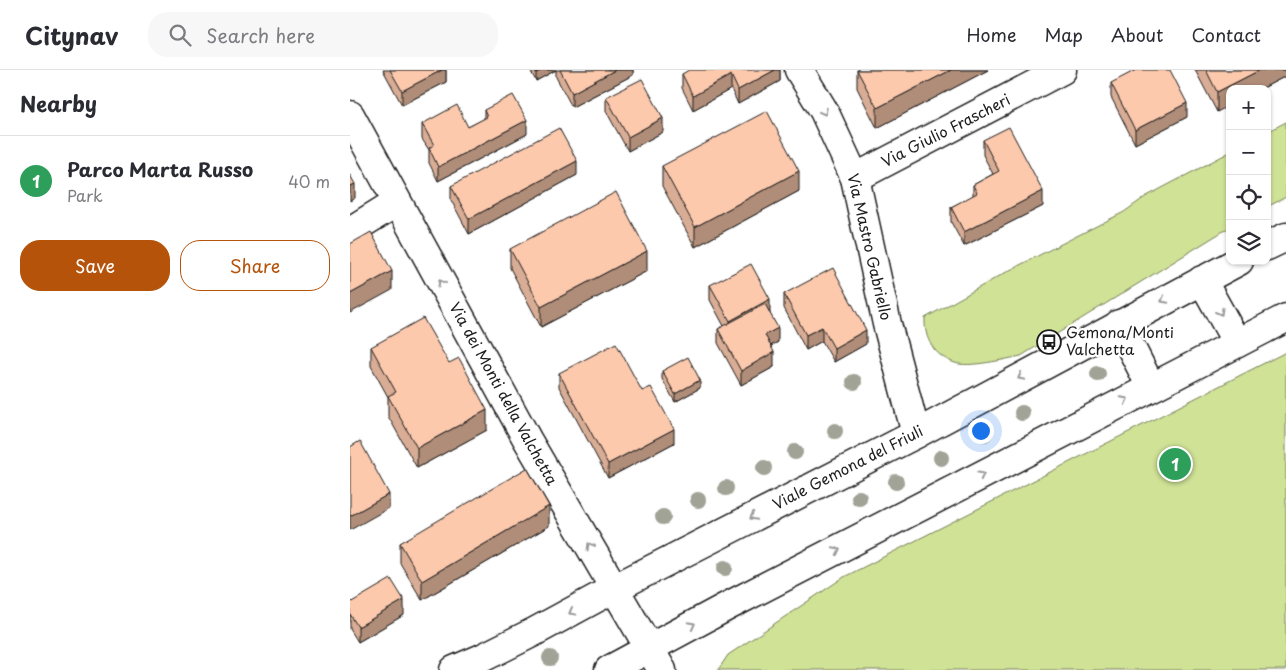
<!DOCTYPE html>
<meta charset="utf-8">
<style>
body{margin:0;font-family:"Playpen Sans",sans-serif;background:#f7f7f7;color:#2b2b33}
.controls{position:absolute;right:15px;top:15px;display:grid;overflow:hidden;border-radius:10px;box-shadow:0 1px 4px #0004}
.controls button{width:45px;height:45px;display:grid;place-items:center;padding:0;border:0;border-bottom:1px solid #e1e1e2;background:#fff;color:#2b2b33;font:25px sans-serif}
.you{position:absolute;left:630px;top:360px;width:18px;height:18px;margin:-12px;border:4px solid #fff;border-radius:50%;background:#1a73e8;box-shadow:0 0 0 8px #1a73e833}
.badge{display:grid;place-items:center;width:32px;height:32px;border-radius:50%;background:#b45309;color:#fff;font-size:16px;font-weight:700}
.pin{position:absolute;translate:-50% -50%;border:2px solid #fff;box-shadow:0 1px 5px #0006}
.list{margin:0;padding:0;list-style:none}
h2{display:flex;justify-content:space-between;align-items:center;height:65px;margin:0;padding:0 20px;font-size:21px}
h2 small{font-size:16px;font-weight:400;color:#7c7c81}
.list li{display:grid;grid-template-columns:32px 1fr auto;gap:15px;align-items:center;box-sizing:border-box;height:90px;padding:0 20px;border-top:1px solid #e1e1e2}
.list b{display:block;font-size:19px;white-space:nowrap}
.list p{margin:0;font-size:16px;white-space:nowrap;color:#7c7c81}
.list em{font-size:16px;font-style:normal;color:#7c7c81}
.actions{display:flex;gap:10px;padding:15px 20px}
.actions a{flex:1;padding:11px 0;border:1px solid #b45309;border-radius:20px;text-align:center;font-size:18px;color:#b45309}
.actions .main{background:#b45309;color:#fff}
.icon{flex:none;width:28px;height:28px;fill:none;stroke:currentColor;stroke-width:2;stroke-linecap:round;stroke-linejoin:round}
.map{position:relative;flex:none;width:936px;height:600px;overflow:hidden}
header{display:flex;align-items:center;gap:30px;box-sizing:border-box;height:70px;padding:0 25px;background:#fff;border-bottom:1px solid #e1e1e2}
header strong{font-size:24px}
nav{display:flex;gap:28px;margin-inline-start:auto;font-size:18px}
.search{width:350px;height:45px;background:#f7f7f7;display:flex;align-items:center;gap:12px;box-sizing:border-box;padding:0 18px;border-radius:20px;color:#7c7c81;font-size:19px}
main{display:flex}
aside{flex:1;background:#fff}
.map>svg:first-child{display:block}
.green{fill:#cfe296;stroke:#767f59}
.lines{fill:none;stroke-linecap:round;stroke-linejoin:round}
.minor-casing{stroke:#1c1c1c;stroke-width:31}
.minor{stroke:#fff;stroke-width:28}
.tree{fill:#a0a396}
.wall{fill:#d9ad95;stroke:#1c1c1c}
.shaded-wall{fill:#b08d79;stroke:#1c1c1c}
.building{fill:#fcc9ad;stroke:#1c1c1c}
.oneway{stroke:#999}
.labels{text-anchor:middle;stroke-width:4.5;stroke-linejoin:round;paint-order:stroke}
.street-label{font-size:15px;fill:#1c1c1c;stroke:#fff}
.poi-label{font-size:15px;fill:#1c1c1c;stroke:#fff;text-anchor:start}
</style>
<header>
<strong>Citynav</strong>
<div class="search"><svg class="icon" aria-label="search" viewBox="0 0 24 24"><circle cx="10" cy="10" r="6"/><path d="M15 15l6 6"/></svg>Search here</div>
<nav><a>Home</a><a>Map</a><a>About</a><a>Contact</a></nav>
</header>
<main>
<aside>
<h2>Nearby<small></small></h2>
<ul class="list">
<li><span class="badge" style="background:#2e9e5b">1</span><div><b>Parco Marta Russo</b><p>Park</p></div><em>40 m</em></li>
</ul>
<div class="actions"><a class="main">Save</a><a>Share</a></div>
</aside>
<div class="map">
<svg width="936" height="600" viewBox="0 0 936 600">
<rect width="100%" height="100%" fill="#fff"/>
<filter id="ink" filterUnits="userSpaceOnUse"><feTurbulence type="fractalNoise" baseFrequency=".02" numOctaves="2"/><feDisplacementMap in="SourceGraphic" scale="10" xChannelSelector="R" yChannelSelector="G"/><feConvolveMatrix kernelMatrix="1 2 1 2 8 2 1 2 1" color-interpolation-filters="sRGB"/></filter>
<g filter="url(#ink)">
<g class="green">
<polygon points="936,52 936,127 917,137 917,62"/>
<path d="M880 82V157L671 286C657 289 618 298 605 293 584 286 574 269 575 248L660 200 774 142 795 127Z"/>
<polygon points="936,282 936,600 368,600 378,585 494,507"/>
</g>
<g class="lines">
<g class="minor-casing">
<g id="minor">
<polyline points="449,0 474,41 505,108 537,254 566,364"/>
<polyline points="0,45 177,369 312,600"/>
<polyline points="505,108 712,0"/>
<polyline points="0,161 47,132"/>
<polyline points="917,176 936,167"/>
<polyline points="852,210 887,273"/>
<polyline points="769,254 801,317"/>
<polyline points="104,600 132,588 184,562 265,518 566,364 889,191"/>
<polyline points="259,600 376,537 936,248"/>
</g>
</g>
<use href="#minor" class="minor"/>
</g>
<g class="tree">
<circle cx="748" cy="304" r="8"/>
<circle cx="504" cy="312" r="8"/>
<circle cx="672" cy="343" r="8"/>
<circle cx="485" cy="361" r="8"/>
<circle cx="634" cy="364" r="8"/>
<circle cx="445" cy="382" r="8"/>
<circle cx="591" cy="388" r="8"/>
<circle cx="414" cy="398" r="8"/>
<circle cx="546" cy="412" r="8"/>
<circle cx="376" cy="418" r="8"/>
<circle cx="509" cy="428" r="8"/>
<circle cx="348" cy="430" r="8"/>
<circle cx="313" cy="447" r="8"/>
<circle cx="375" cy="498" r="8"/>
<circle cx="200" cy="588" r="8"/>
</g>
<g class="wall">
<polygon points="33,0 96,0 96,12 52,35"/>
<polygon points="180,0 283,0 283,5 222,37 206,7 206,0 186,11"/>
<polygon points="430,0 430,11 388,34 381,19 343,40 332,18 332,4"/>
<polygon points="507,0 638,0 527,58 507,18"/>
<polygon points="845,0 936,0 936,6 911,19 880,19 867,42"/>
<polygon points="761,13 837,47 785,74 761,27"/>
<polygon points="256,27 313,62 278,81 256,41"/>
<polygon points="134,40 177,64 88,111 79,93 79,80 72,69 72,54 118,57 134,49"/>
<polygon points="633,70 693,136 614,176 601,152 601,137 623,126 623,115 643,104 633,85"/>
<polygon points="312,96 449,121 345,177 312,116"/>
<polygon points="227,105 119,164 101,130 101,116"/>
<polygon points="160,179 297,201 191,257 160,198"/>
<polygon points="360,215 420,243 428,272 421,276 424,297 391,315 368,273 368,259 374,256 360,230"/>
<polygon points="434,224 516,274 484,292 472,271 456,280 434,238"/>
<polygon points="21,277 137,360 67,398 38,346 38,327 21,296"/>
<polygon points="312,301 350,318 325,332 312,309"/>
<polygon points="209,303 292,321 324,373 258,408 209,317"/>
<polygon points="199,456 72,530 50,493 50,473"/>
<polygon points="0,533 54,545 8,572 0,559"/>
</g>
<g class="shaded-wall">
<polygon points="92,0 96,0 96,12 52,35 52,21"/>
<polygon points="192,0 206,0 186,11 186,3"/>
<polygon points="265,0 283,0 283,5 222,37 222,23"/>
<polygon points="425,0 430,0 430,11 388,34 388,20"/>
<polygon points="601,0 638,0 527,58 527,38"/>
<polygon points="910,0 936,0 936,6 911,19 880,19 880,35 867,42 867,22"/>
<polygon points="381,5 381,19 343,40 343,26"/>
<polygon points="837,33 837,47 785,74 785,60"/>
<polygon points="313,48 313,62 278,81 278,67"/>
<polygon points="177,50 177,64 88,111 88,97"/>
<polygon points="227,91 227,105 119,164 119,149"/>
<polygon points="449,101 449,121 345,177 345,157"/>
<polygon points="5,114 5,128 0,131 0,116"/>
<polygon points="693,121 693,136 614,176 614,162"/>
<polygon points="297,181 297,201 191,257 191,237"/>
<polygon points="42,201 42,220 0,243 0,224"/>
<polygon points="420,229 420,244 380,265 380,251"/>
<polygon points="472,257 472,271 456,280 456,265"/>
<polygon points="428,258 428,272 415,279 415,265"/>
<polygon points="516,260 516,274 484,292 484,278"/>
<polygon points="424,282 424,297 391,315 391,301"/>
<polygon points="350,310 350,318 325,332 325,324"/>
<polygon points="137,340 137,360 67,398 67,378"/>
<polygon points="324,359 324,373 258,408 258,394"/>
<polygon points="39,424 39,438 0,460 0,446"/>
<polygon points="199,436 199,456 72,530 72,511"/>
<polygon points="54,530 54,545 8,572 8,557"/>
</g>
<g class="building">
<polygon points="40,0 92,0 52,21"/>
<polygon points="184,0 192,0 186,3"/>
<polygon points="210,0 265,0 222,23"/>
<polygon points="339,0 425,0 388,20 381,5 343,26 332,4"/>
<polygon points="507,0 601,0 527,38"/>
<polygon points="786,0 820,0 837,33 785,60 761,13"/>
<polygon points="856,0 910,0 867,22"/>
<polygon points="292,9 313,48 278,67 256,27"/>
<polygon points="163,25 177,50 88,97 79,78 84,75 72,54 107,35 118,57 137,47 134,40"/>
<polygon points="417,41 449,101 345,157 312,96"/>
<polygon points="659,57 693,121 614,162 601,137 627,123 623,115 649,101 633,70"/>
<polygon points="209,58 227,91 119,149 101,116"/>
<polygon points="0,105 5,114 0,116"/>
<polygon points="266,122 297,181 191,237 160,179"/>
<polygon points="21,162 42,201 0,224 0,174"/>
<polygon points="401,194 420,229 380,251 360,215"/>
<polygon points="483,198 516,260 484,278 472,257 456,265 434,224"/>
<polygon points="415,234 428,258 415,265 424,282 391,301 368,259"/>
<polygon points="73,248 99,293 109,288 137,340 67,378 38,326 46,322 21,277"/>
<polygon points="266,273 292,321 301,317 324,359 258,394 209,303"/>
<polygon points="338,287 350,310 325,324 312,301"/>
<polygon points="10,371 39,424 0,446 0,377"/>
<polygon points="177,398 199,436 72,511 50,473"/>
<polygon points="41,509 54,530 8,557 0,544 0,533"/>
</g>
<defs><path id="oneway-chevron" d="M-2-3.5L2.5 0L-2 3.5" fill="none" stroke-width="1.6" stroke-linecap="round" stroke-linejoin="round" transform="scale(1.25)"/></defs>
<g class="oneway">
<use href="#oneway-chevron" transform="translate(474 42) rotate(62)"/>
<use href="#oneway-chevron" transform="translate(91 213) rotate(-119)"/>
<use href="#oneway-chevron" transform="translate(814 230) rotate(152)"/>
<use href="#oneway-chevron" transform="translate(870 242) rotate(61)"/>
<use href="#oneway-chevron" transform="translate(671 307) rotate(152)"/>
<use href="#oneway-chevron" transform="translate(775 330) rotate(-28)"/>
<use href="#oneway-chevron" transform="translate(631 405) rotate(-27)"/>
<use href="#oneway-chevron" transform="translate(403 447) rotate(153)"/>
<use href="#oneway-chevron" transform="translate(240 476) rotate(-121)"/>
<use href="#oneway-chevron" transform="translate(487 480) rotate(-27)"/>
<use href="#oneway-chevron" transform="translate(222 542) rotate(151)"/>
<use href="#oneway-chevron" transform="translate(342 555) rotate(-28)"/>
</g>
</g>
<defs>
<g id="bus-ring" transform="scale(1.25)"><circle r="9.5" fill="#fff" stroke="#1c1c1c" stroke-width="1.5"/><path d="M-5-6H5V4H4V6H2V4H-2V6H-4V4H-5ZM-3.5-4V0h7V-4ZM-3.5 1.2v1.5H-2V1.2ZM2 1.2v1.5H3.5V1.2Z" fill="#1c1c1c"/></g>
</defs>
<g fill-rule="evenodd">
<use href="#bus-ring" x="699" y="272"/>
</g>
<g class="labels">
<g class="street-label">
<text transform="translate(596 61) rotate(-27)" y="5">Via Giulio Frascheri</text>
<text transform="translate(519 177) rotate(77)" y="5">Via Mastro Gabriello</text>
<text transform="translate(153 324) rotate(61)" y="5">Via dei Monti della Valchetta</text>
<text transform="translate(498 398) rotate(-27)" y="5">Viale Gemona del Friuli</text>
</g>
<g class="poi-label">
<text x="716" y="268">Gemona/Monti<tspan x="716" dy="17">Valchetta</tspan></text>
</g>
</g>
</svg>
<div class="controls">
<button>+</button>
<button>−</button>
<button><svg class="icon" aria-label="locate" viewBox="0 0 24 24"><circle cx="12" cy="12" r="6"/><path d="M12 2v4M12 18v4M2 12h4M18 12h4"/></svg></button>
<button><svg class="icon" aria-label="layers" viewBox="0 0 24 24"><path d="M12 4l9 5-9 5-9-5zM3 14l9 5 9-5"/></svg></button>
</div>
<div class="you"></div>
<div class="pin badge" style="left:825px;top:394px;background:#2e9e5b">1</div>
</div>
</main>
